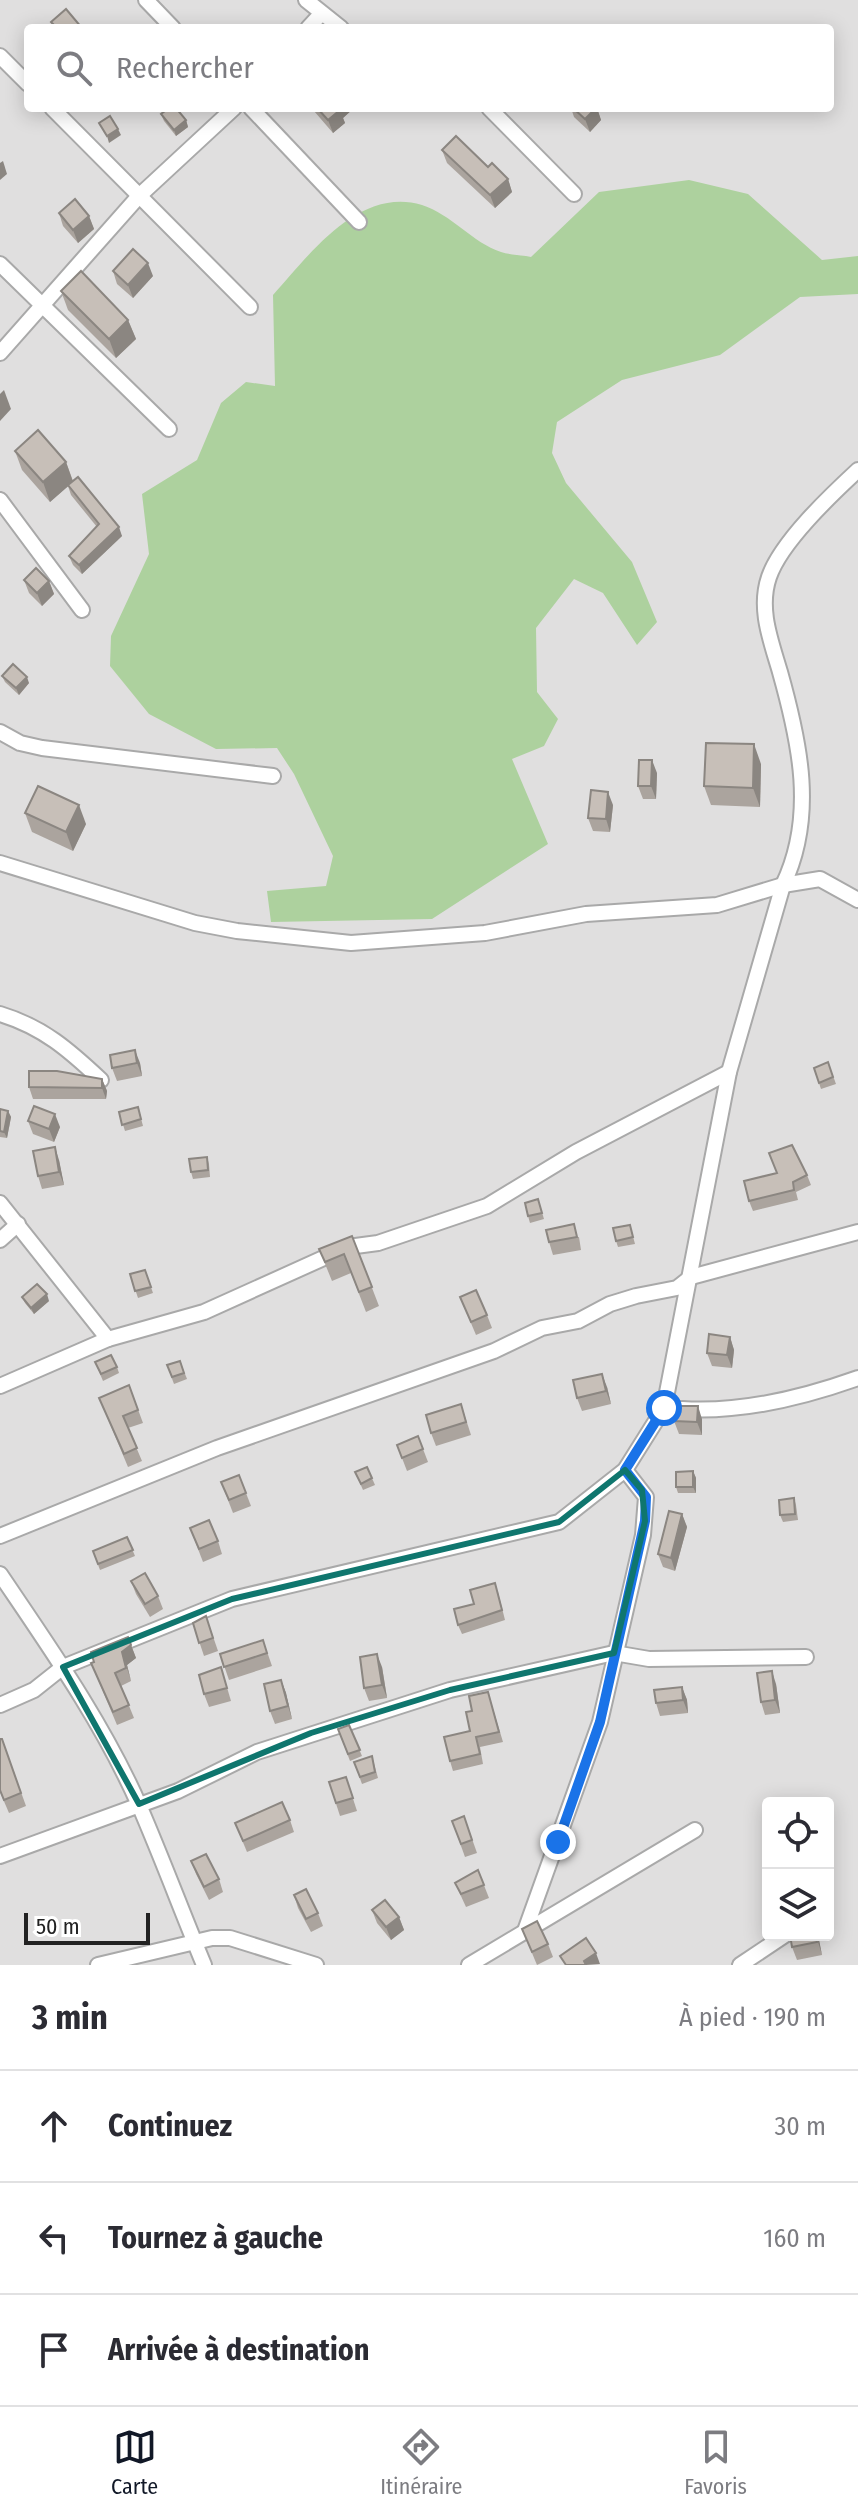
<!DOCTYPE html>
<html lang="fr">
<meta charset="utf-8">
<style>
body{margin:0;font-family:"Fira Sans Condensed",sans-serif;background:#f2f2f3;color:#2b2b33}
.controls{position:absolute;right:24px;bottom:24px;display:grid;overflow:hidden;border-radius:8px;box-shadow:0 4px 20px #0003}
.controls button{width:72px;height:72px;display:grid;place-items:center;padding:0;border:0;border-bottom:2px solid #e1e1e2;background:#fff;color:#2b2b33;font:40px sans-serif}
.scale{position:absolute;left:24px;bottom:20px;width:126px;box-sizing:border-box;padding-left:8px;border:4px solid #222;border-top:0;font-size:22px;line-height:28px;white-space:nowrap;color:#222;-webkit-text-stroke:6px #fff;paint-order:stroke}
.stop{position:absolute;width:24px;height:24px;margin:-18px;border:6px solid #1a73e8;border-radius:50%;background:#fff}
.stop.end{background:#1a73e8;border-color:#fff;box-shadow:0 2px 8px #0008}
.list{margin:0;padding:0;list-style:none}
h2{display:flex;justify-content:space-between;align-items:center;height:104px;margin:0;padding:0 32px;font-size:34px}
h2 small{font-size:26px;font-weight:400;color:#7c7c81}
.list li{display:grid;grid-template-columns:52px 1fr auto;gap:24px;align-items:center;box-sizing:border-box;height:112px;padding:0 32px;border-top:2px solid #e1e1e2}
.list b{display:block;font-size:30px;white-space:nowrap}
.list em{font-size:26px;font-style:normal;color:#7c7c81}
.icon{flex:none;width:44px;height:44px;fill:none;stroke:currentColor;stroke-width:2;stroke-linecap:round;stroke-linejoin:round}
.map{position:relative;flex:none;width:858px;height:1965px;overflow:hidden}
.search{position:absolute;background:#fff;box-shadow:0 4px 20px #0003;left:24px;right:24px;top:24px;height:88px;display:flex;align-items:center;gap:20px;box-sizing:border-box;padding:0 28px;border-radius:8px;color:#7c7c81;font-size:30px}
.sheet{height:440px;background:#fff}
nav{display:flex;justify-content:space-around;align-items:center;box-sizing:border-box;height:112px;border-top:2px solid #e1e1e2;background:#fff;font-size:22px;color:#7c7c81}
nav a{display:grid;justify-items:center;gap:4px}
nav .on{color:#111827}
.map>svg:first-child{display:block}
.residential{fill:#e0dfdf;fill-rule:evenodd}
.forest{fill:#add19e}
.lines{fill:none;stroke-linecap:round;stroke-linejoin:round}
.street-casing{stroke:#a9a9a9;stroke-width:18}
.street{stroke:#fff;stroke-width:14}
.wall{fill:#aba49e}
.shaded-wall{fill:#8b8681}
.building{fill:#c7bfb8;stroke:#8b8681;stroke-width:2}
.route{stroke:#1a73e8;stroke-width:10}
.marked{fill:none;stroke:#0f766e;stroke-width:6;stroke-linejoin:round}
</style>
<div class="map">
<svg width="858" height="1965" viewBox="0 0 858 1965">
<rect width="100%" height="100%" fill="#f2efe9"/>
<path class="residential" d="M0 0H858V1965H0ZM28 28H830V108H28ZM768 1803H828V1935H768Z"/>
<path class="forest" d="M689 180 748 194 822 260 858 256V294L800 297 720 355 622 380 557 422 552 453 566 483 632 562 657 622 637 645 603 593 574 579 536 628 537 692 558 719 544 746 512 759 548 844 432 919 271 922 267 891 326 886 333 856 294 774 277 748 216 749 149 714 110 666 111 636 149 554 142 494 197 460 221 403 246 382 275 386 273 295C309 255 359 186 422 205 451 214 473 243 501 252 510 255 522 255 531 257L599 192Z"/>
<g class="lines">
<g class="street-casing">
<g id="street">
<polyline points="146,0 173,28"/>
<polyline points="306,0 341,28"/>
<polyline points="308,28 320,15"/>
<polyline points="0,56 28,84"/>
<polyline points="52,108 250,307"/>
<polyline points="251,108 359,222"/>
<polyline points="489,108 574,194"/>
<polyline points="0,264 169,429"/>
<polyline points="0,353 139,196 234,108"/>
<polyline points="0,500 82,610"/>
<polyline points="0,732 20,743 42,748 273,776"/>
<polyline points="0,863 195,923 237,931 351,943 485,933 586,914 717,905 783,885 820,879 858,900"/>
<path d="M0 1014C43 1027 69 1050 101 1080"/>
<polyline points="0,1203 108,1339"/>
<polyline points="0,1240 18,1224"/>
<polyline points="0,1386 108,1339 204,1312 348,1247 378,1243 487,1206 576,1152 729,1072"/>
<path d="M682 1409C742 1413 802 1398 858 1378"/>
<polyline points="0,1536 217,1448 494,1351 542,1328 578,1321 610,1304 636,1296 677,1288 691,1277 858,1232"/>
<path d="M0 1574C50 1648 103 1723 139 1805 162 1858 182 1912 204 1965"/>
<path d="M0 1705 34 1690 63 1667 232 1599 559 1522 625 1470 664 1408 729 1072 783 885C816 816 800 743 780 672 771 641 758 609 769 577 781 542 831 495 858 470"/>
<polyline points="0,1856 178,1791 257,1752 450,1690 614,1653 649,1659 806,1657"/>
<polyline points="526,1928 600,1722 643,1535 646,1497 625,1470"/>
<polyline points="98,1965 212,1938 230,1938 316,1965"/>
<polyline points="469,1965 695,1830"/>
<polyline points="740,1965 785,1935"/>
</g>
</g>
<use href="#street" class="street"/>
</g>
<g class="wall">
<polygon points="312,108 354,108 343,118 345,123 333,133 314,111"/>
<polygon points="571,108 597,108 601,120 590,132 574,117"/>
<polygon points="161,114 186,120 188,127 176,136 164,121"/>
<polygon points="442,150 488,167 508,179 512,192 495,208 447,163"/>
<polygon points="59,213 89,216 94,229 78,243 63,226"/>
<polygon points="113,271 153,276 133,298 117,284"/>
<polygon points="61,291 128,320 136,339 116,358 68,310"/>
<polygon points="15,451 66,462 73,481 122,536 82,574 73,565 69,556 97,527 71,495 68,486 50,502 22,470"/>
<polygon points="24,580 49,581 54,594 42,606 29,593"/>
<polygon points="2,676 29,683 19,695 5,682"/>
<polygon points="761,764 760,807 711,805 704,786"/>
<polygon points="657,773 656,799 643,799 638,786"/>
<polygon points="613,805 610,832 593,831 588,818"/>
<polygon points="25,813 86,824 73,851 32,832"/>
<polygon points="828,1062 836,1084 821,1089 814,1068"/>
<polygon points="140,1063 142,1076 117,1081 112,1068"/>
<polygon points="102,1079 107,1091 106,1099 33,1099 29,1087"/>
<polygon points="138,1107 143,1126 125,1131 119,1112"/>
<polygon points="0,1109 8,1111 11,1117 7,1138 0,1137"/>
<polygon points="28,1121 60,1127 54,1142 33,1134"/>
<polygon points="207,1157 209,1164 210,1177 193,1179 191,1172"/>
<polygon points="59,1160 64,1185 42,1189 38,1176"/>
<polygon points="777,1173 807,1175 811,1185 796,1192 798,1200 753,1211 749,1201"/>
<polygon points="538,1199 544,1219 530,1223 528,1216"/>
<polygon points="630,1225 635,1244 618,1247 616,1241"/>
<polygon points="352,1236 379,1306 366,1312 351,1273 332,1281 319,1249"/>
<polygon points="579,1237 581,1250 553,1255 549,1242"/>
<polygon points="145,1270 153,1293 138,1298 130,1274"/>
<polygon points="22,1297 49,1301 34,1314 25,1303"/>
<polygon points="460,1297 487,1315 492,1328 476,1335"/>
<polygon points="730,1337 734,1350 732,1368 712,1366 707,1353"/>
<polygon points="180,1361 187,1379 174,1384 167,1365"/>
<polygon points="95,1362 117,1367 119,1373 103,1381"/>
<polygon points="129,1385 143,1423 128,1428 142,1461 128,1467 99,1398"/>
<polygon points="607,1387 611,1404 582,1411 577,1398"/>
<polygon points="461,1404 471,1435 436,1446 431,1433"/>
<polygon points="702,1419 702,1435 679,1434 674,1421"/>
<polygon points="418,1436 428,1462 407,1471 397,1445"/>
<polygon points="367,1467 375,1485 363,1490 355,1472"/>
<polygon points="693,1471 696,1478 696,1493 678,1493 676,1487"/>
<polygon points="239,1475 251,1506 233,1513 221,1482"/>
<polygon points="794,1498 796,1505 798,1520 783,1522 780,1515"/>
<polygon points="682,1514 687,1527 675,1571 663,1567 658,1554"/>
<polygon points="190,1528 218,1541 222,1554 203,1562"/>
<polygon points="127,1537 135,1556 100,1570 93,1551"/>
<polygon points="131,1581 158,1596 163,1609 150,1617 136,1594"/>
<polygon points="498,1592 505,1620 462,1634 458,1625 474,1604"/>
<polygon points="206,1616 218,1651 204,1656 193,1623"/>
<polygon points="128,1637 136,1658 127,1665 131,1681 121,1686 134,1718 117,1725 91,1663"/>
<polygon points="263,1640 272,1666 229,1680 220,1654"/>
<polygon points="221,1667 231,1701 209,1707 204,1694"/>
<polygon points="382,1667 387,1698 369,1701 364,1688"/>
<polygon points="281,1680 286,1693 292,1719 275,1724 270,1711"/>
<polygon points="776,1684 780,1713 765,1715 761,1702"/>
<polygon points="682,1687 687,1700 688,1713 660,1716 656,1703"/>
<polygon points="488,1692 503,1742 480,1747 483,1764 453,1771 450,1761 470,1731 472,1711"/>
<polygon points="349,1725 362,1756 350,1761 338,1729"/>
<polygon points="0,1739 2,1739 26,1806 9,1813 0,1792"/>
<polygon points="372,1756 378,1778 362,1784 354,1762"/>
<polygon points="346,1777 357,1811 340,1816 329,1782"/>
<polygon points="464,1816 477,1853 465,1857 452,1821"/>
<polygon points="290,1820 294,1832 247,1852 235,1823"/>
<polygon points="191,1861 219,1879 223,1892 209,1900 196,1874"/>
<polygon points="478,1870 489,1898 466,1907 455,1883"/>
<polygon points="294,1895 318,1913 323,1926 311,1932 298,1908"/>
<polygon points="372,1910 399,1917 404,1930 391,1940 377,1923"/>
<polygon points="522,1929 548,1944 553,1957 537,1965"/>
<polygon points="819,1940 822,1955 797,1960 792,1947"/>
</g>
<g class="shaded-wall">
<polygon points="338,108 354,108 343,118 345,123 333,133 328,120"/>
<polygon points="596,108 597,108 601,120 590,132 585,119"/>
<polygon points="186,120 188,127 176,136 174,130"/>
<polygon points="118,129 121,135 109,143 107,136"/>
<polygon points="3,161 7,174 0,180 0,163"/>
<polygon points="508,179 512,192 495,208 490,195"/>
<polygon points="89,216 94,229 78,243 73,230"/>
<polygon points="148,263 153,276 133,298 128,285"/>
<polygon points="128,320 136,339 116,358 109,339"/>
<polygon points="4,390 11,409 0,421 0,394"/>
<polygon points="66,462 73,482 50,502 43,482"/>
<polygon points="119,527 122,536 82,574 79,565"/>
<polygon points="49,581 54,594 42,606 37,593"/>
<polygon points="27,677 29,683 19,695 16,688"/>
<polygon points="754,744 761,764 760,807 753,788"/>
<polygon points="652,760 657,773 656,799 651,786"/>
<polygon points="608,792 613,805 610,832 606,819"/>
<polygon points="79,805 86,824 73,851 66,832"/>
<polygon points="135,1050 140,1063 142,1076 137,1063"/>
<polygon points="102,1079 107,1091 106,1099 102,1088"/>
<polygon points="8,1111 11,1117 7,1138 4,1132"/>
<polygon points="55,1114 60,1127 54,1142 49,1129"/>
<polygon points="55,1147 59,1160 64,1185 59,1172"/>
<polygon points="47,1294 49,1301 34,1314 31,1308"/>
<polygon points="730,1337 734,1350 732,1368 727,1355"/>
<polygon points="602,1374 607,1387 611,1404 606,1391"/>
<polygon points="698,1406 702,1419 702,1435 697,1422"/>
<polygon points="693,1471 696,1478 696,1493 693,1487"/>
<polygon points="682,1514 687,1527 675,1571 671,1558"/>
<polygon points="131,1645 136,1658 127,1665 131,1681 122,1652"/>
<polygon points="377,1654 382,1667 387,1698 382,1685"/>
<polygon points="772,1671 776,1684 780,1713 775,1700"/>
<polygon points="281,1680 286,1693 292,1719 288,1706"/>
<polygon points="682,1687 687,1700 688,1713 683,1700"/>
<polygon points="399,1917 404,1930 391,1940 386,1927"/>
<polygon points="816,1935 817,1935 819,1940 822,1955"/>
<polygon points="596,1953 600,1964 586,1965 584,1961"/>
</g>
<g class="building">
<polygon points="66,9 82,28 57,28 51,22"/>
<polygon points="169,108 176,108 186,120 174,130 161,114"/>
<polygon points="317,108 338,108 340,110 328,120"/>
<polygon points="573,108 596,108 585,119"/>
<polygon points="110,116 118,129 107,136 99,123"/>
<polygon points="456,136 488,167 492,163 508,179 490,195 442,150"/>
<polygon points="75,199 89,216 73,230 59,213"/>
<polygon points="133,249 148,263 128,285 113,271"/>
<polygon points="81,271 128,320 109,339 61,291"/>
<polygon points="38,430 66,462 43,482 15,451"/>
<polygon points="78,477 119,527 79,565 69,556 99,524 68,485"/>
<polygon points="36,568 49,581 37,593 24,580"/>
<polygon points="13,664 27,677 16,688 2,676"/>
<polygon points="706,743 754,744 753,788 704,786"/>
<polygon points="639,760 652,760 651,786 638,786"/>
<polygon points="38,786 79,805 66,832 25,813"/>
<polygon points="591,790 608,792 606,819 588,818"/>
<polygon points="135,1050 137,1063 112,1068 110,1055"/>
<polygon points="828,1062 833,1077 819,1083 814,1068"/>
<polygon points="29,1071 57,1071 102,1079 102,1088 29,1087"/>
<polygon points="34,1106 55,1114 49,1129 28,1121"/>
<polygon points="138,1107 141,1119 122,1125 119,1112"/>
<polygon points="0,1109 8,1111 4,1132 0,1131"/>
<polygon points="792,1145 807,1175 793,1182 794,1190 749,1201 744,1181 777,1173 769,1153"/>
<polygon points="55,1147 59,1172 38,1176 33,1151"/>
<polygon points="207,1157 208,1170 191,1172 189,1159"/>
<polygon points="538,1199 542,1213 528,1216 525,1203"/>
<polygon points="574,1224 577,1237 549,1242 546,1230"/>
<polygon points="630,1225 633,1237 616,1241 613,1228"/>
<polygon points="352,1236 372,1287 359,1292 344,1254 325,1262 319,1249"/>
<polygon points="145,1270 151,1287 135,1291 130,1274"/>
<polygon points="37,1284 47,1294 31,1308 22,1297"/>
<polygon points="476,1290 487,1315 471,1322 460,1297"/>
<polygon points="709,1334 730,1337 727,1355 707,1353"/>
<polygon points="111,1355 117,1367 101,1374 95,1362"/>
<polygon points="180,1361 184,1373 172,1377 167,1365"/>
<polygon points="602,1374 606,1391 577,1398 573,1380"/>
<polygon points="129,1385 138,1410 123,1416 137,1448 124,1454 99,1398"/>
<polygon points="461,1404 466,1422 431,1433 426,1415"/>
<polygon points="675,1406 698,1406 697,1422 674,1421"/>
<polygon points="418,1436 423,1449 402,1458 397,1445"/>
<polygon points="367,1467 372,1478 361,1484 355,1472"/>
<polygon points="693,1471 693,1487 676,1487 676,1472"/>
<polygon points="239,1475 246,1493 229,1500 221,1482"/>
<polygon points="794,1498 795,1514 780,1515 779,1500"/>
<polygon points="669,1511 682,1514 671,1558 658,1554"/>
<polygon points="209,1520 218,1541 199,1549 190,1528"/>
<polygon points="127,1537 133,1550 98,1564 93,1551"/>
<polygon points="145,1573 158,1596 145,1604 131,1581"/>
<polygon points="495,1583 502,1610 458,1625 454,1609 474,1604 470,1590"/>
<polygon points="206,1616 213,1638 199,1643 193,1623"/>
<polygon points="128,1637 131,1645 122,1652 126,1668 115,1673 129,1705 113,1712 91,1663 94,1662 91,1652"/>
<polygon points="263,1640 267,1653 224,1667 220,1654"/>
<polygon points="377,1654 382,1685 364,1688 360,1657"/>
<polygon points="221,1667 227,1688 204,1694 199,1675"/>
<polygon points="772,1671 775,1700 761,1702 757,1673"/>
<polygon points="281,1680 288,1706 270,1711 264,1684"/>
<polygon points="682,1687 683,1700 656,1703 654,1690"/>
<polygon points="488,1692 499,1732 476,1737 480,1754 450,1761 444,1737 470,1731 466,1712 472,1711 469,1696"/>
<polygon points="349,1725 360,1750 348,1754 338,1729"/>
<polygon points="0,1739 2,1739 21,1793 4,1800 0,1790"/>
<polygon points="372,1756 375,1772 360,1777 354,1762"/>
<polygon points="346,1777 353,1798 336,1803 329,1782"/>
<polygon points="282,1802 290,1820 243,1841 235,1823"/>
<polygon points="464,1816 472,1840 461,1844 452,1821"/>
<polygon points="206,1854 219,1879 204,1887 191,1861"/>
<polygon points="478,1870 484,1885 461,1894 455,1883"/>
<polygon points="306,1889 318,1913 306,1919 294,1895"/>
<polygon points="385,1900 399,1917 386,1927 372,1910"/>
<polygon points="537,1921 548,1944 532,1952 522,1929"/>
<polygon points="790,1935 816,1935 817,1942 792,1947"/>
<polygon points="586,1938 596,1953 584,1961 586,1965 566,1965 560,1956"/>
</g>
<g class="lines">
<polyline class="route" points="558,1842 600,1722 645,1521 646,1497 625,1470 664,1408"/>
</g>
<path class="marked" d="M625 1470 642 1490 645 1521 614 1653 450 1690 311 1733 139 1804 63 1667 232 1599 559 1522Z"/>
</svg>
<div class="controls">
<button><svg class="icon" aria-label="locate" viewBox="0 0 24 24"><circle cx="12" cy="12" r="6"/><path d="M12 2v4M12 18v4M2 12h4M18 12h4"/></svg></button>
<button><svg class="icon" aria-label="layers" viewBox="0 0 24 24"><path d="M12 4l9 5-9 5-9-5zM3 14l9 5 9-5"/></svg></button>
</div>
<div class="scale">50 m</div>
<div class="stop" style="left:664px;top:1408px"></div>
<div class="stop end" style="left:558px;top:1842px"></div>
<div class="search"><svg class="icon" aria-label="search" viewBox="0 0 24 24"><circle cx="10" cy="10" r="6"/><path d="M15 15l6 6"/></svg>Rechercher</div>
</div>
<section class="sheet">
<h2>3 min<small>À pied · 190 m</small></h2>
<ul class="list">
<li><svg class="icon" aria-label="ahead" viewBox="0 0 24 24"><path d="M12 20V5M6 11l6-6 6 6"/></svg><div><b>Continuez</b></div><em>30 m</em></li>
<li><svg class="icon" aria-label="left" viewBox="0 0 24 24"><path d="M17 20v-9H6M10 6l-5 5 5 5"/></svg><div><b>Tournez à gauche</b></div><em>160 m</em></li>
<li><svg class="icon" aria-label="arrive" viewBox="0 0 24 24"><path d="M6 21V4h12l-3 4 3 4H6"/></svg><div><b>Arrivée à destination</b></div></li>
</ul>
</section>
<nav>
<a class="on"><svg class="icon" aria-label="map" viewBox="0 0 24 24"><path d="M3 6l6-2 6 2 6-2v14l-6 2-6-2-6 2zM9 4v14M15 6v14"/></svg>Carte</a>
<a><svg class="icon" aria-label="directions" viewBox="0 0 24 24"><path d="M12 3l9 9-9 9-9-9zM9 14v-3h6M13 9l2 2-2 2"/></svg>Itinéraire</a>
<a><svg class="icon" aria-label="saved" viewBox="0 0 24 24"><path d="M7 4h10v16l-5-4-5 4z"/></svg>Favoris</a>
</nav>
